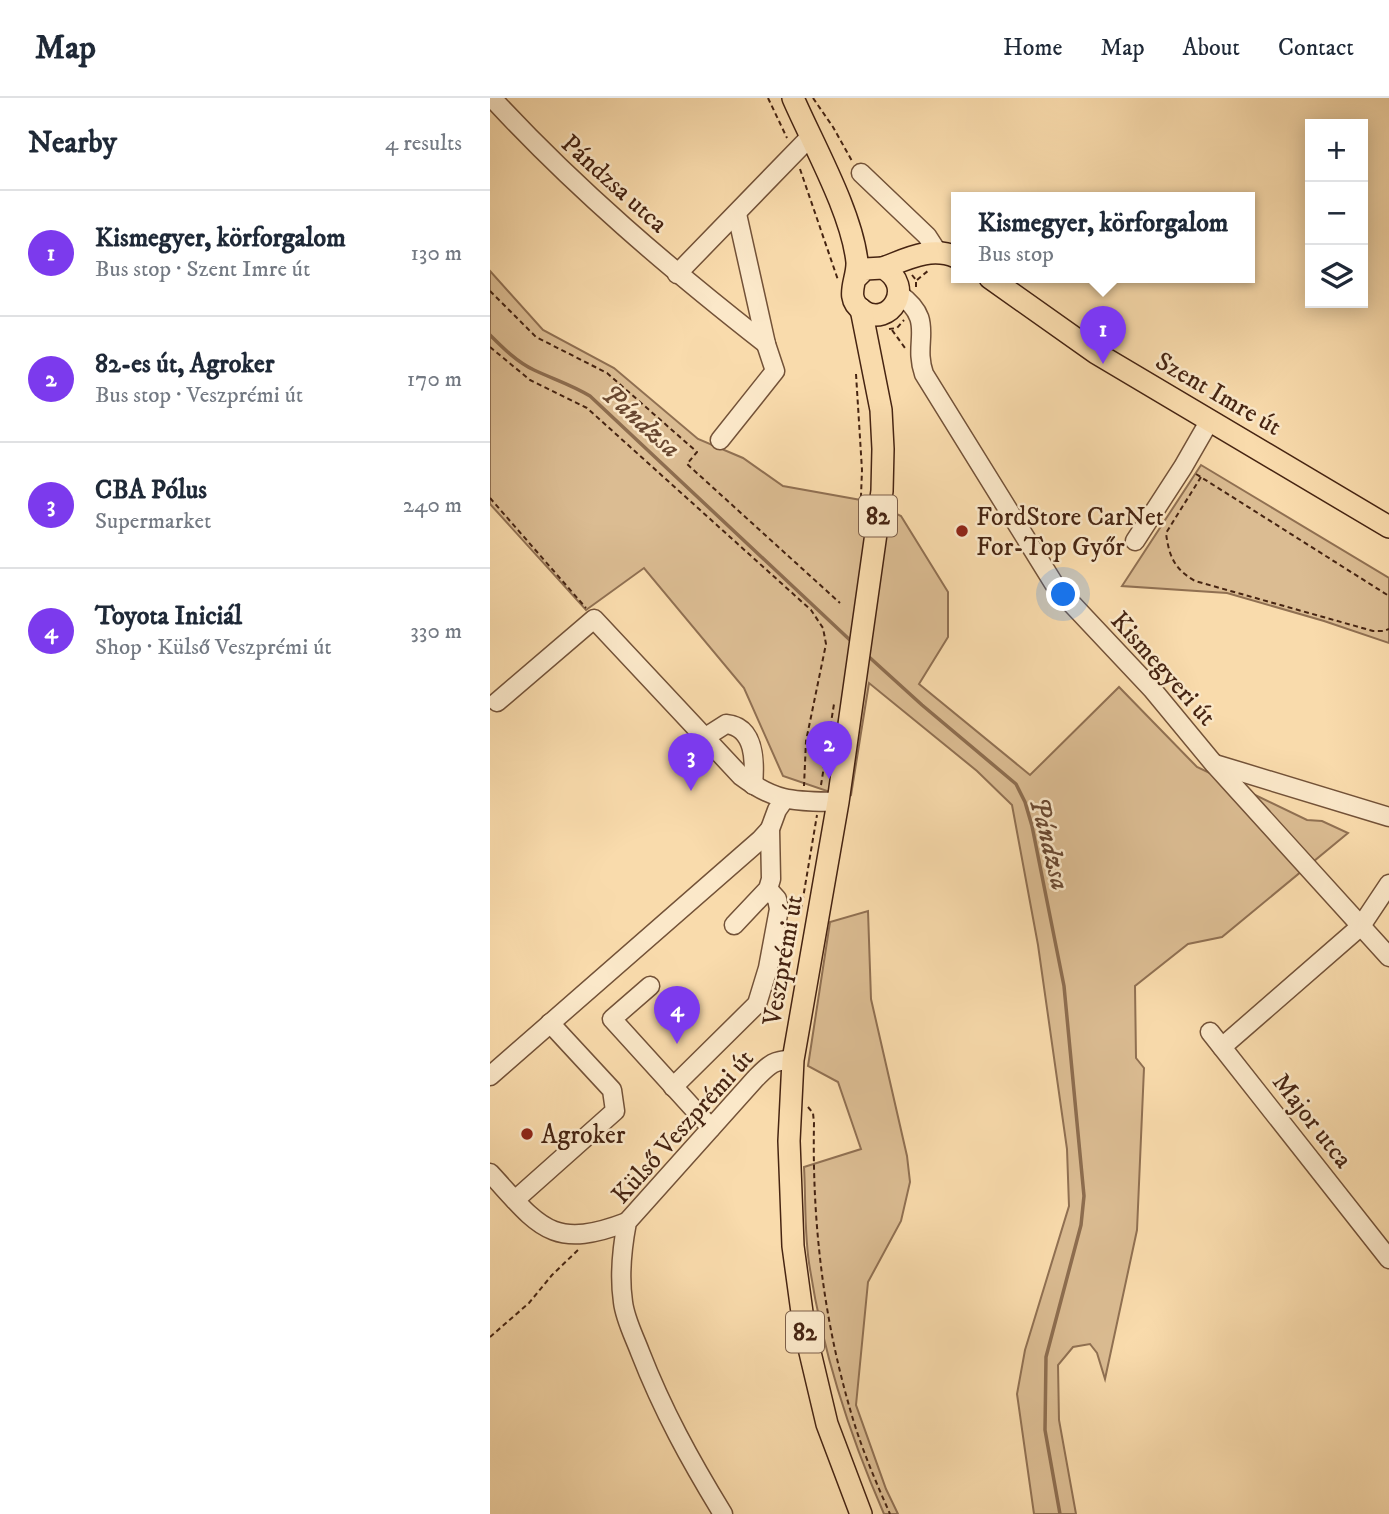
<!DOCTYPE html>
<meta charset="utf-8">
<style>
body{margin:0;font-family:"IM FELL DW Pica",serif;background:#f2f2f3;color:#1f2937}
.controls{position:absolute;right:21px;top:21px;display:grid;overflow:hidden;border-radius:0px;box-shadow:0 4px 18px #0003}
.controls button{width:63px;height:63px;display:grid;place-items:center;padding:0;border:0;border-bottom:2px solid #e0e1e3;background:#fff;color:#1f2937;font:35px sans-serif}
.you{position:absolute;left:574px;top:497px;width:24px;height:24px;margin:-18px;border:5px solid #fff;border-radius:50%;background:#1a73e8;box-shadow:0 0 0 10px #1a73e833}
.badge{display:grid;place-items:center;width:46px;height:46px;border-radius:50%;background:#7c3aed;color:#fff;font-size:23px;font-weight:700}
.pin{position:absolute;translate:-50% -58px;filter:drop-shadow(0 2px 4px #0008)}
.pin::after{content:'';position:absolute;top:37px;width:24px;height:21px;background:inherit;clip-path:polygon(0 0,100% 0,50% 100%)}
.popup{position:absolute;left:461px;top:94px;width:304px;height:91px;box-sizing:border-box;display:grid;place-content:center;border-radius:0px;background:#fff;filter:drop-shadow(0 2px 5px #0005);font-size:23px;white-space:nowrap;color:#747a83}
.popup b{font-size:26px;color:#1f2937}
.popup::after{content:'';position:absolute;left:50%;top:100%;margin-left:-14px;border:14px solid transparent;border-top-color:#fff}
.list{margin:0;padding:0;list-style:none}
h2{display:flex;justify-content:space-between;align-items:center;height:91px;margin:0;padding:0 28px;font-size:30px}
h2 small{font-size:23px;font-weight:400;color:#747a83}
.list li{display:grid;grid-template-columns:46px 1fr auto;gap:21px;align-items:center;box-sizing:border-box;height:126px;padding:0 28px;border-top:2px solid #e0e1e3}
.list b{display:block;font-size:26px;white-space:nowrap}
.list p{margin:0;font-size:23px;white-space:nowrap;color:#747a83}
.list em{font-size:23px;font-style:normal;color:#747a83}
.icon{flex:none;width:38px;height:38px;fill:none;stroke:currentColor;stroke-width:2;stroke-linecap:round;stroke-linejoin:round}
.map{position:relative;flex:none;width:899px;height:1416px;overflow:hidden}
header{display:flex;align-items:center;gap:42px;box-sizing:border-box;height:98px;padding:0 35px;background:#fff;border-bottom:2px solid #e0e1e3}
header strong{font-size:33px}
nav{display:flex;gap:38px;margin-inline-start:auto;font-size:24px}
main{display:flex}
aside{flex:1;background:#fff}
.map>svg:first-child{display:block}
.green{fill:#dbbc92;stroke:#907052;stroke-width:2}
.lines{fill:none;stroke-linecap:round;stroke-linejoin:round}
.stream{stroke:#8d6d4f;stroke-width:3.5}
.minor-casing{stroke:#735238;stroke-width:21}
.major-casing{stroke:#462412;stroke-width:24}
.path{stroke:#462412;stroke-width:2;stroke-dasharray:5 3.5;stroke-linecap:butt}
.minor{stroke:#fbe8c9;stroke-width:18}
.major{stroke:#f9dbac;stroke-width:21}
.poi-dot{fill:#8f2418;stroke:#fbe8c9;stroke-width:2.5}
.labels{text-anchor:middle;stroke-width:5;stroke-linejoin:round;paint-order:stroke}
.shield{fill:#fbe8c9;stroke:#7c5f49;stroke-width:2}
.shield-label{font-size:24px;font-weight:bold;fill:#462412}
.street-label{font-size:26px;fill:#462412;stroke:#fbe8c9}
.poi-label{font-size:26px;fill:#462412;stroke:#fbe8c9;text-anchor:start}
.water-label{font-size:28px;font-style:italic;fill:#694831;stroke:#fbe8c9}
</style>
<header>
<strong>Map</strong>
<nav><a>Home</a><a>Map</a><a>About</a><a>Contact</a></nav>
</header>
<main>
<aside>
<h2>Nearby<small>4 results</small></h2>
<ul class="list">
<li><span class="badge">1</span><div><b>Kismegyer, körforgalom</b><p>Bus stop · Szent Imre út</p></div><em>130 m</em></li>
<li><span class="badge">2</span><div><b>82-es út, Agroker</b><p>Bus stop · Veszprémi út</p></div><em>170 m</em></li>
<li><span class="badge">3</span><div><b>CBA Pólus</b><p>Supermarket</p></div><em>240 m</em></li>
<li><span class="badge">4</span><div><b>Toyota Iniciál</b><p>Shop · Külső Veszprémi út</p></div><em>330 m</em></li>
</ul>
</aside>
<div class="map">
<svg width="899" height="1416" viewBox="0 0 899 1416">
<rect width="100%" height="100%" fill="#f9dbac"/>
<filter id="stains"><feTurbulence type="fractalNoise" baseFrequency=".00286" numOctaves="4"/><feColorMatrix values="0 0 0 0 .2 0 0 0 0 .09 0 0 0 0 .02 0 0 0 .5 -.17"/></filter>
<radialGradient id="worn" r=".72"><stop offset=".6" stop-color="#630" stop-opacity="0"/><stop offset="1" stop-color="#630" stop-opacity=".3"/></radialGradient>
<g class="green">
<polygon points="0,173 53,232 124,270 208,341 253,360 293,388 382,404 411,418 458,494 458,539 429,586 540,677 629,589 707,669 817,722 832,723 858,735 732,839 698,846 645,888 646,960 654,970 647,1132 615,1281 607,1255 600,1246 583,1249 568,1267 569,1322 586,1416 544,1416 527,1296 535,1252 579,1108 577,1051 548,847 522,707 487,673 379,585 361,697 340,694 293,678 254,590 154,470 96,512 0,406"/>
<polygon points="711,367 899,480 899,545 834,523 737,495 632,488"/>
<path d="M378 813 381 901 417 1058 420 1084 411 1123 378 1184 366 1307 396 1391 408 1416H394C360 1338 333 1255 320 1171 314 1138 316 1102 314 1069L371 1051 348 984 318 968 340 824Z"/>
</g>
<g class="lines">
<g class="stream">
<path d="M0 237C13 250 27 264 44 272 63 281 82 287 100 298L361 543"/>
<polyline points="378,558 432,607 526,686 535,704 542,728 574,888 594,1098 591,1127 556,1259 555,1332 570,1416"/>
</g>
<g class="minor-casing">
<g id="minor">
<path d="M2 0C86 91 179 170 276 246"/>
<polyline points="371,75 437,138 448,155"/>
<polyline points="187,176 320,39"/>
<path d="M409 196C447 223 422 242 434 276L566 489 662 591 724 666 899 859"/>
<polyline points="230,342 285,273 276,246 247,116"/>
<polyline points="645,443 693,369 720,322"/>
<path d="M7 604 104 521 251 678C287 705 305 703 348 704"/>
<path d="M214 640 236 626C266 629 265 665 263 687"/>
<polyline points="725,666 899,719"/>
<polyline points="244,827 278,791 281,781 280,731 287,712 294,702"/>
<polyline points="160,888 122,921 221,1030"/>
<polyline points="720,934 899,1161"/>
<polyline points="732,949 871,828 899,786"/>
<polyline points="0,978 270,742 280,731"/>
<polyline points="183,989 267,906 278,870 289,811 287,801 278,791"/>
<path d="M0 1075C49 1128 61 1153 137 1124"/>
<polyline points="25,1102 125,1013 122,992 60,925"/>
<path d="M233 1416C200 1362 173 1313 150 1254 144 1238 135 1221 133 1204 129 1177 132 1150 137 1124L265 981C278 968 283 961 303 962"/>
</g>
</g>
<g class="major-casing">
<g id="major">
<path d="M303 0C323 46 362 115 367 164 368 182 353 200 373 213 400 230 426 188 393 170L375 171 365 181"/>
<path d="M393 170C417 161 441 148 466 159"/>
<polyline points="500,180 606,255 899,429"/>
<polyline points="371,211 391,312 393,351 392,393 348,704 303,962 299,1043 303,1148 314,1229 337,1326 371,1416"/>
</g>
</g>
<g class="path">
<polyline points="278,0 297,40"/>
<polyline points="323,0 343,29 362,63"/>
<polyline points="310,71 348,182"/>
<polyline points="422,177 426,182 426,191"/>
<polyline points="427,182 439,172"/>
<polyline points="0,193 46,239 117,275 207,354 197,366 350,505"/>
<polyline points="399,231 407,230 414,222"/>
<polyline points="402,232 415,250"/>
<polyline points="0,249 40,282 97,310 321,512 333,530 336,546 316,643 314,688"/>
<polyline points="366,276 372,372 370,424"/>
<polyline points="706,376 899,498"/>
<path d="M711 379 676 435C679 458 684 471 705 483L883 533H894L899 531"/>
<polyline points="0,400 96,510"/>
<polyline points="331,687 344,606"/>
<polyline points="311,812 327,717"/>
<path d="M318 1009 323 1015 324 1025C322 1122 333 1218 360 1311 370 1347 385 1382 400 1416"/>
<polyline points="0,1239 39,1205 62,1177 89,1151"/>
</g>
<use href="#minor" class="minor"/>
<use href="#major" class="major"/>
</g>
<g class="poi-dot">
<circle cx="472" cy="433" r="7"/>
<circle cx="37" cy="1036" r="7"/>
</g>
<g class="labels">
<g class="shield">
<rect x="369" y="397.5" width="38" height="41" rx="5"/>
<rect x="296" y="1213.5" width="38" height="41" rx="5"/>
</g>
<g class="shield-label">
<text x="388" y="426">82</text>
<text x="315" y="1242">82</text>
</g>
<g class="street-label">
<text transform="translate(125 85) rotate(42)" y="9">Pándzsa utca</text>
<text transform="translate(729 295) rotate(30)" y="9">Szent Imre út</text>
<text transform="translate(674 570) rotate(48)" y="9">Kismegyeri út</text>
<text transform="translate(292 862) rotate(-80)" y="9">Veszprémi út</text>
<text transform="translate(823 1022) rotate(52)" y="9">Major utca</text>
<text transform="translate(192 1028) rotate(-48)" y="9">Külső Veszprémi út</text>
</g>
<g class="poi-label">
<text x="486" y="427">FordStore CarNet<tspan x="486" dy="30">For-Top Győr</tspan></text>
<text x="51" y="1045">Agroker</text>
</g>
<g class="water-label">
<text transform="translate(152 322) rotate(42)" y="10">Pándzsa</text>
<text transform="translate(561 745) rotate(76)" y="10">Pándzsa</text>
</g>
</g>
<rect width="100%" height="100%" filter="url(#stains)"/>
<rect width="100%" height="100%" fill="url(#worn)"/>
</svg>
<div class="controls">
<button>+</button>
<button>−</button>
<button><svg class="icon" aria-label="layers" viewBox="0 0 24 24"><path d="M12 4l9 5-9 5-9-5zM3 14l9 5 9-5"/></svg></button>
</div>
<div class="you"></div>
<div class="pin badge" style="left:613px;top:266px">1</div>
<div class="popup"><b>Kismegyer, körforgalom</b>Bus stop</div>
<div class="pin badge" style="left:339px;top:681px">2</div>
<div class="pin badge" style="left:201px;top:693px">3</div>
<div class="pin badge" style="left:187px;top:946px">4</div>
</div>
</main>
